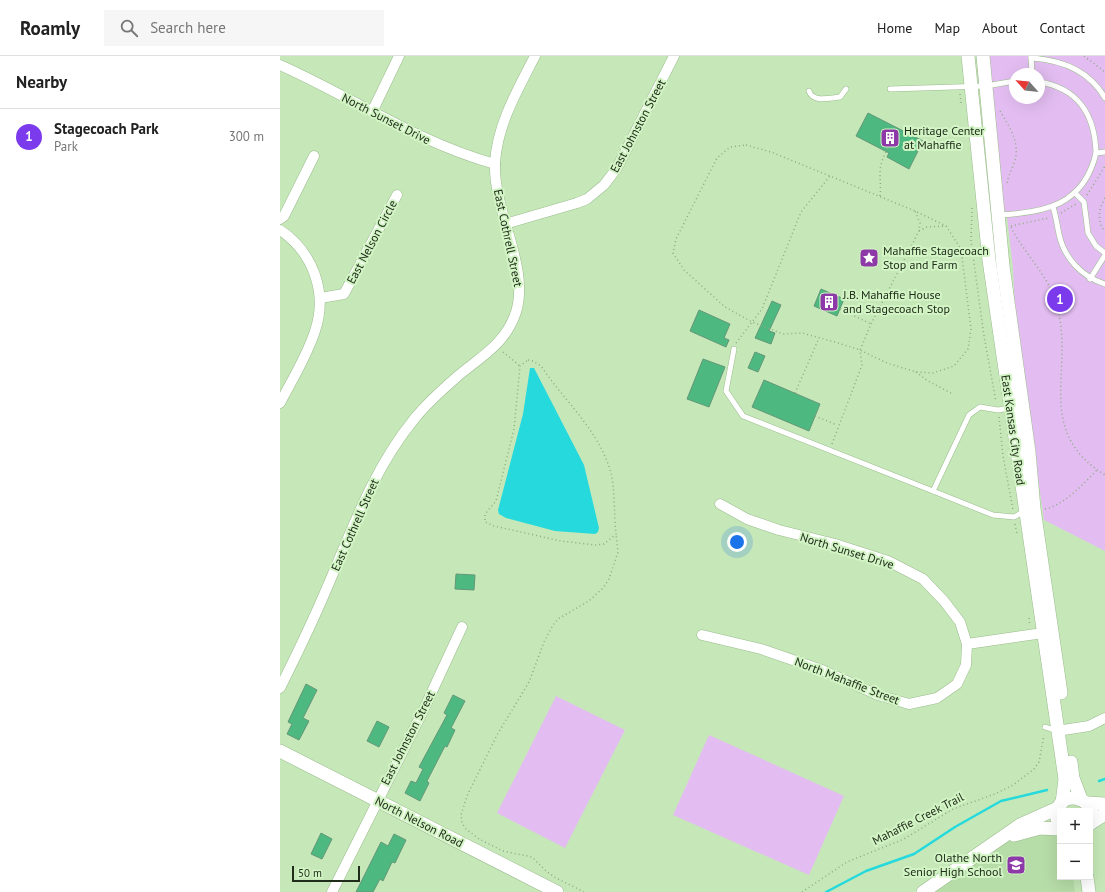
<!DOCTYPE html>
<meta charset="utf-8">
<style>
body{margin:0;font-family:"PT Sans",sans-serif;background:#f6f6f6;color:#222}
.controls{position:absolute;right:12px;bottom:12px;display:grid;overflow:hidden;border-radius:0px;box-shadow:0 4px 16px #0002}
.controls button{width:36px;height:36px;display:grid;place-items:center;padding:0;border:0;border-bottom:1px solid #e0e0e0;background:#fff;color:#222;font:20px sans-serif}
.compass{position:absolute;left:729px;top:12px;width:36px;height:36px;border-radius:50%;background:#fff;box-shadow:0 4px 16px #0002;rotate:297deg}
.scale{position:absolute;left:12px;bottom:10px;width:68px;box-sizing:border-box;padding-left:4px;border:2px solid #202d1b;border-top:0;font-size:11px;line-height:14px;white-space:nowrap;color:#202d1b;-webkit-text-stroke:3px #d3f5c5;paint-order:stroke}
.you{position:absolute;left:457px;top:486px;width:14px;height:14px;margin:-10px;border:3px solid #fff;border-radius:50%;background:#1a73e8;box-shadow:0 0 0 6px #1a73e833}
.badge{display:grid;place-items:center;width:26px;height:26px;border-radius:50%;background:#7c3aed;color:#fff;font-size:13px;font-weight:700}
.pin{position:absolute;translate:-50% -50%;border:2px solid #fff;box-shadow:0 1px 4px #0006}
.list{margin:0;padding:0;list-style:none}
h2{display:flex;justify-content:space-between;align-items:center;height:52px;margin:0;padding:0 16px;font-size:17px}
h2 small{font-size:13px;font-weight:400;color:#767676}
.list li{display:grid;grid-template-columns:26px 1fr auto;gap:12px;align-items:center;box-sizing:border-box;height:56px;padding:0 16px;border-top:1px solid #e0e0e0}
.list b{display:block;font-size:15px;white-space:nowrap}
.list p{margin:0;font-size:13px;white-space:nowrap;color:#767676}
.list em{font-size:13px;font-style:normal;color:#767676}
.icon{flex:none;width:22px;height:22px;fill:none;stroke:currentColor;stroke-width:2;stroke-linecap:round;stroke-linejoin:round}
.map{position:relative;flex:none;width:825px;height:836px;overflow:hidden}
header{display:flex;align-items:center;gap:24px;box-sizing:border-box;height:56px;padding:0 20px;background:#fff;border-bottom:1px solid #e0e0e0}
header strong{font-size:19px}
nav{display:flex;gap:22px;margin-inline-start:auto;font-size:14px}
.search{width:280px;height:36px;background:#f6f6f6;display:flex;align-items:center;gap:10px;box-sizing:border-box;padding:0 14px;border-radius:0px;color:#767676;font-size:15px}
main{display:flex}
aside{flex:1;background:#fff}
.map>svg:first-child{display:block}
.built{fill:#b6dca7}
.green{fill:#e3bdf1;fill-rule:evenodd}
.water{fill:#26d9dc}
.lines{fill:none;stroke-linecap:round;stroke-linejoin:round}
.stream{stroke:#26d9dc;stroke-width:2.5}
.building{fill:#4db980;stroke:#639778}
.service-casing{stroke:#9abb8d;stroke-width:6}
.minor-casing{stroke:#9abb8d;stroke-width:11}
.tertiary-casing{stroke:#9abb8d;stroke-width:14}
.path{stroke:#8faa84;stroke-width:1.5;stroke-dasharray:1 3;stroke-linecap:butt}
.service{stroke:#fff;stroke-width:5}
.minor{stroke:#fff;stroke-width:10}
.tertiary{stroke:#fff;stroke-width:13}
.labels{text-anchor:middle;stroke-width:4;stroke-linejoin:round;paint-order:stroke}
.street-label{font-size:12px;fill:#202d1b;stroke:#d3f5c5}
.poi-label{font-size:12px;fill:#202d1b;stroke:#d3f5c5;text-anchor:start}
</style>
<header>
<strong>Roamly</strong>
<div class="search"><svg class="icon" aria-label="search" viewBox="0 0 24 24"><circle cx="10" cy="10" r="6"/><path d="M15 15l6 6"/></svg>Search here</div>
<nav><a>Home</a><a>Map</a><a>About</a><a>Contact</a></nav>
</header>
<main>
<aside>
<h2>Nearby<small></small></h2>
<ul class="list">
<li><span class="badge">1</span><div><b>Stagecoach Park</b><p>Park</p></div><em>300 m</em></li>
</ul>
</aside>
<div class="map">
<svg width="825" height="836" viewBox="0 0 825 836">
<rect width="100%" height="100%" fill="#c6e8b8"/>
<polygon class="built" points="775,777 780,780 780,821 793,821 795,836 654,836 709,797 737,781"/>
<g class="green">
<path d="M706 0H825V495L764 464 736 273 733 213 727 161 719 138ZM735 18H759V42H735Z"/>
<polygon points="276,640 345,674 285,792 217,757"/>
<polygon points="429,679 564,740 529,819 393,759"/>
</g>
<polygon class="water" points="250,312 254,312 304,409 319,472 318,476 315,478 275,475 226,462 219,458 218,454 243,358"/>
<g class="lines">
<g class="stream">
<polyline points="819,725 825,723"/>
<polyline points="546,836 586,815 634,798 675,771 721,745 767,734"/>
</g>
</g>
<g class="building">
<polygon points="588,57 643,85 629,113 607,101 609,97 576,80"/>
<polygon points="541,233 564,243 557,260 534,250"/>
<polygon points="492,245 501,249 489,275 495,277 491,288 475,282"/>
<polygon points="419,254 450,268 444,282 449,284 446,291 410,275"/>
<polygon points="475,296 485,300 478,316 468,312"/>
<polygon points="423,303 445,311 429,351 407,343"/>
<polygon points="484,324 540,348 529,375 472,351"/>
<polygon points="176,518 195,519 194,534 175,533"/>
<polygon points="26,628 37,634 23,662 29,665 19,684 7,678 12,668 8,666"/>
<polygon points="173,639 185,645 171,672 175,674 167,691 165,690 147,725 149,727 140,745 125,737 131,725 136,727 143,713 139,711 167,659 164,657"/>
<polygon points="97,665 109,671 99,691 87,685"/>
<polygon points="41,777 52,783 42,803 31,798"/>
<polygon points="114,778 126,784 115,807 112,806 103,825 100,823 93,836 76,836 101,786 108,790"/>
</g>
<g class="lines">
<g class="service-casing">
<g id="service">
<polyline points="751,0 752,18"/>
<path d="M751 2C782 4 809 14 825 42"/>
<path d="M759 26C798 32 815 59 816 97"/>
<polyline points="610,33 706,30 735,25"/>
<path d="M529 35C533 47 550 42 560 41L566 33"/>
<polyline points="795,137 804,146 808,177 816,190 825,197"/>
<path d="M773 151C776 160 777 169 779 178 784 202 802 221 825 228"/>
<path d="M718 159C765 157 804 149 816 97L825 96"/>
<polyline points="810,223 825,199"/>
<polyline points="454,293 446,335 463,360 653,435"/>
<polyline points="730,352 718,354 700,351 689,359 653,435 713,459 734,461 745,455"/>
<polyline points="765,671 777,675"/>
</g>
</g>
<g class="minor-casing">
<g id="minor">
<path d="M0 9C72 41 138 87 215 108"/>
<polyline points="92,56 119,0"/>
<polyline points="0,163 4,160 34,100"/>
<polyline points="225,168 297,147 307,143 324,129 337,112 394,0"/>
<path d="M0 174C33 196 48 237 35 275 27 300 12 324 0 347"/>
<polyline points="40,242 64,238 117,139"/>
<polyline points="422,579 481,593 542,614 598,639 629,648 657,642 677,628 686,609 687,588 680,566 664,545 643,523 608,505 555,488 499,474 467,463 440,448"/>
<polyline points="687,588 770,576"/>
<path d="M0 632C16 600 32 567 46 534 72 474 93 413 135 362 148 346 164 332 179 319 202 300 226 287 236 256 250 211 213 155 215 107 217 69 238 33 255 0"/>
<polyline points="777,675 809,670 825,662"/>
<polyline points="52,836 143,655 182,571"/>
</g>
</g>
<g class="tertiary-casing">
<g id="tertiary">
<polyline points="688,0 709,204 785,723 782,747"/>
<polyline points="703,0 723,210 749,396 754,453 781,637"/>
<polyline points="0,695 277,836"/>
<polyline points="791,706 793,722 801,743"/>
<polyline points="807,747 825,748"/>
<polyline points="811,767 825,758"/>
<path d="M780 770C777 765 776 760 777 755 783 730 821 745 810 768"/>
<polyline points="734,779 760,772 780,773"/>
<polyline points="807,821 809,836"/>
<polyline points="643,836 740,769 778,752"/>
</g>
</g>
<g class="path">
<polyline points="804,0 825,16"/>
<polyline points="680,38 681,47"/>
<path d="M720 55C729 70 740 86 735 104 733 112 728 119 727 128"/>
<polygon points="466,89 491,96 550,120 635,155 666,170 681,193 691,273 688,293 674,310 653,317 636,316 607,307 580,294 555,286 522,277 503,278 472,266 445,251 404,214 393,197 396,183 437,102 450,91"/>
<polyline points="807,139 825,110"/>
<path d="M600 140C601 131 600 125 600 117 600 107 605 98 609 89"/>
<path d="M825 142C818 154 817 165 825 176"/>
<polyline points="692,152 691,185 704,280 716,346"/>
<polyline points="781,157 796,148"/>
<polyline points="731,170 768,162"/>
<path d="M731 171C744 198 769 219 777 250 795 315 753 374 825 419"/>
<polyline points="639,175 647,171 665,170"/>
<polyline points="560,253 591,268"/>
<polyline points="456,287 482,253 521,156 550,120"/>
<polyline points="223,296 240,310"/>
<path d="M248 304 253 305 261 310C285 346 319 374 331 417 335 433 334 460 336 478L324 488 315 489 281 485 214 470 205 466V458L216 445 234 373 240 310Z"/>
<polyline points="636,316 648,325 671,337"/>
<polyline points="515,337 539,282"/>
<polyline points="535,360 557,369"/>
<polyline points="719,361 723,400 733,454"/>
<polyline points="552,388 582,309 580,294 591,268 639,175 640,167 635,155"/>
<path d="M765 453C786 448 802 429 817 414"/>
<polyline points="735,468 737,478"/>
<polyline points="749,562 750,570"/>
<polyline points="304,836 276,822 266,815 252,801 223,795 199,783 186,773 182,767 181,759 187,740 217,679 249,626 264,586 273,569 278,563 309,545 323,532 329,523 338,496 336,478"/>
<polyline points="522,836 567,806 624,783 673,753 715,738 733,729 754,713 759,706 764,679"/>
</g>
<use href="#service" class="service"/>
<use href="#minor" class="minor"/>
<use href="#tertiary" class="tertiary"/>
</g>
<defs>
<g id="building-square" transform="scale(1)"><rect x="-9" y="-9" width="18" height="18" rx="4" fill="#8d39a7" stroke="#d3f5c5"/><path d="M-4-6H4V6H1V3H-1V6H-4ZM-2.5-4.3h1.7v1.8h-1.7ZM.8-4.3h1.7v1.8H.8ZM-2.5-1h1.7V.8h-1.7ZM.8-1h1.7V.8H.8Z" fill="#fff"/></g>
<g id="sight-square" transform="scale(1)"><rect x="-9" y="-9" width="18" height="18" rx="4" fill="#8d39a7" stroke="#d3f5c5"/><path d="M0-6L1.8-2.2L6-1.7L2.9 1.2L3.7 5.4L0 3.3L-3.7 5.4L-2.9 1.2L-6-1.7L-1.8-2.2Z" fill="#fff"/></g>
<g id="school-square" transform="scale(1)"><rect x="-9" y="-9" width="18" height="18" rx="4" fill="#8d39a7" stroke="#d3f5c5"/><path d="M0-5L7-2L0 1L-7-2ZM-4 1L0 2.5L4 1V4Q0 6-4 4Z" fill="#fff"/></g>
</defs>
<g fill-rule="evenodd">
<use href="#building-square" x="610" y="82"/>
<use href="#sight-square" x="589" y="202"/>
<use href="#building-square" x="549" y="246"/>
<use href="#school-square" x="736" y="809"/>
</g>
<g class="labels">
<g class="street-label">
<text transform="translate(106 63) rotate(27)" y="4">North Sunset Drive</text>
<text transform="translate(358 70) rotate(-62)" y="4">East Johnston Street</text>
<text transform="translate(228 182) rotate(78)" y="4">East Cothrell Street</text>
<text transform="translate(92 186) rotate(-62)" y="4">East Nelson Circle</text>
<text transform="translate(733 374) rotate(82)" y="4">East Kansas City Road</text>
<text transform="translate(75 469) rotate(-66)" y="4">East Cothrell Street</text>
<text transform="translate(567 495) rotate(17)" y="4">North Sunset Drive</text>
<text transform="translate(567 625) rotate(21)" y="4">North Mahaffie Street</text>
<text transform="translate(128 682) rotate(-63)" y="4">East Johnston Street</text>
<text transform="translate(638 763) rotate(-27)" y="4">Mahaffie Creek Trail</text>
<text transform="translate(139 766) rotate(27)" y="4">North Nelson Road</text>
</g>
<g class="poi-label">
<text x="624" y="79">Heritage Center<tspan x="624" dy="14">at Mahaffie</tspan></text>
<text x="603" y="199">Mahaffie Stagecoach<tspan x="603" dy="14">Stop and Farm</tspan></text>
<text x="563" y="243">J.B. Mahaffie House<tspan x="563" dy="14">and Stagecoach Stop</tspan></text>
<text x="722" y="806" text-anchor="end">Olathe North<tspan x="722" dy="14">Senior High School</tspan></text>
</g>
</g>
</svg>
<div class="controls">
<button>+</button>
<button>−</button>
</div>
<svg class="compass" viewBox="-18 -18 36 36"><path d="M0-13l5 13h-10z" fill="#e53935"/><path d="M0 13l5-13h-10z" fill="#767676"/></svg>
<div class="scale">50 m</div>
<div class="you"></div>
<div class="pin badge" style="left:780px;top:243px">1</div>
</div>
</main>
